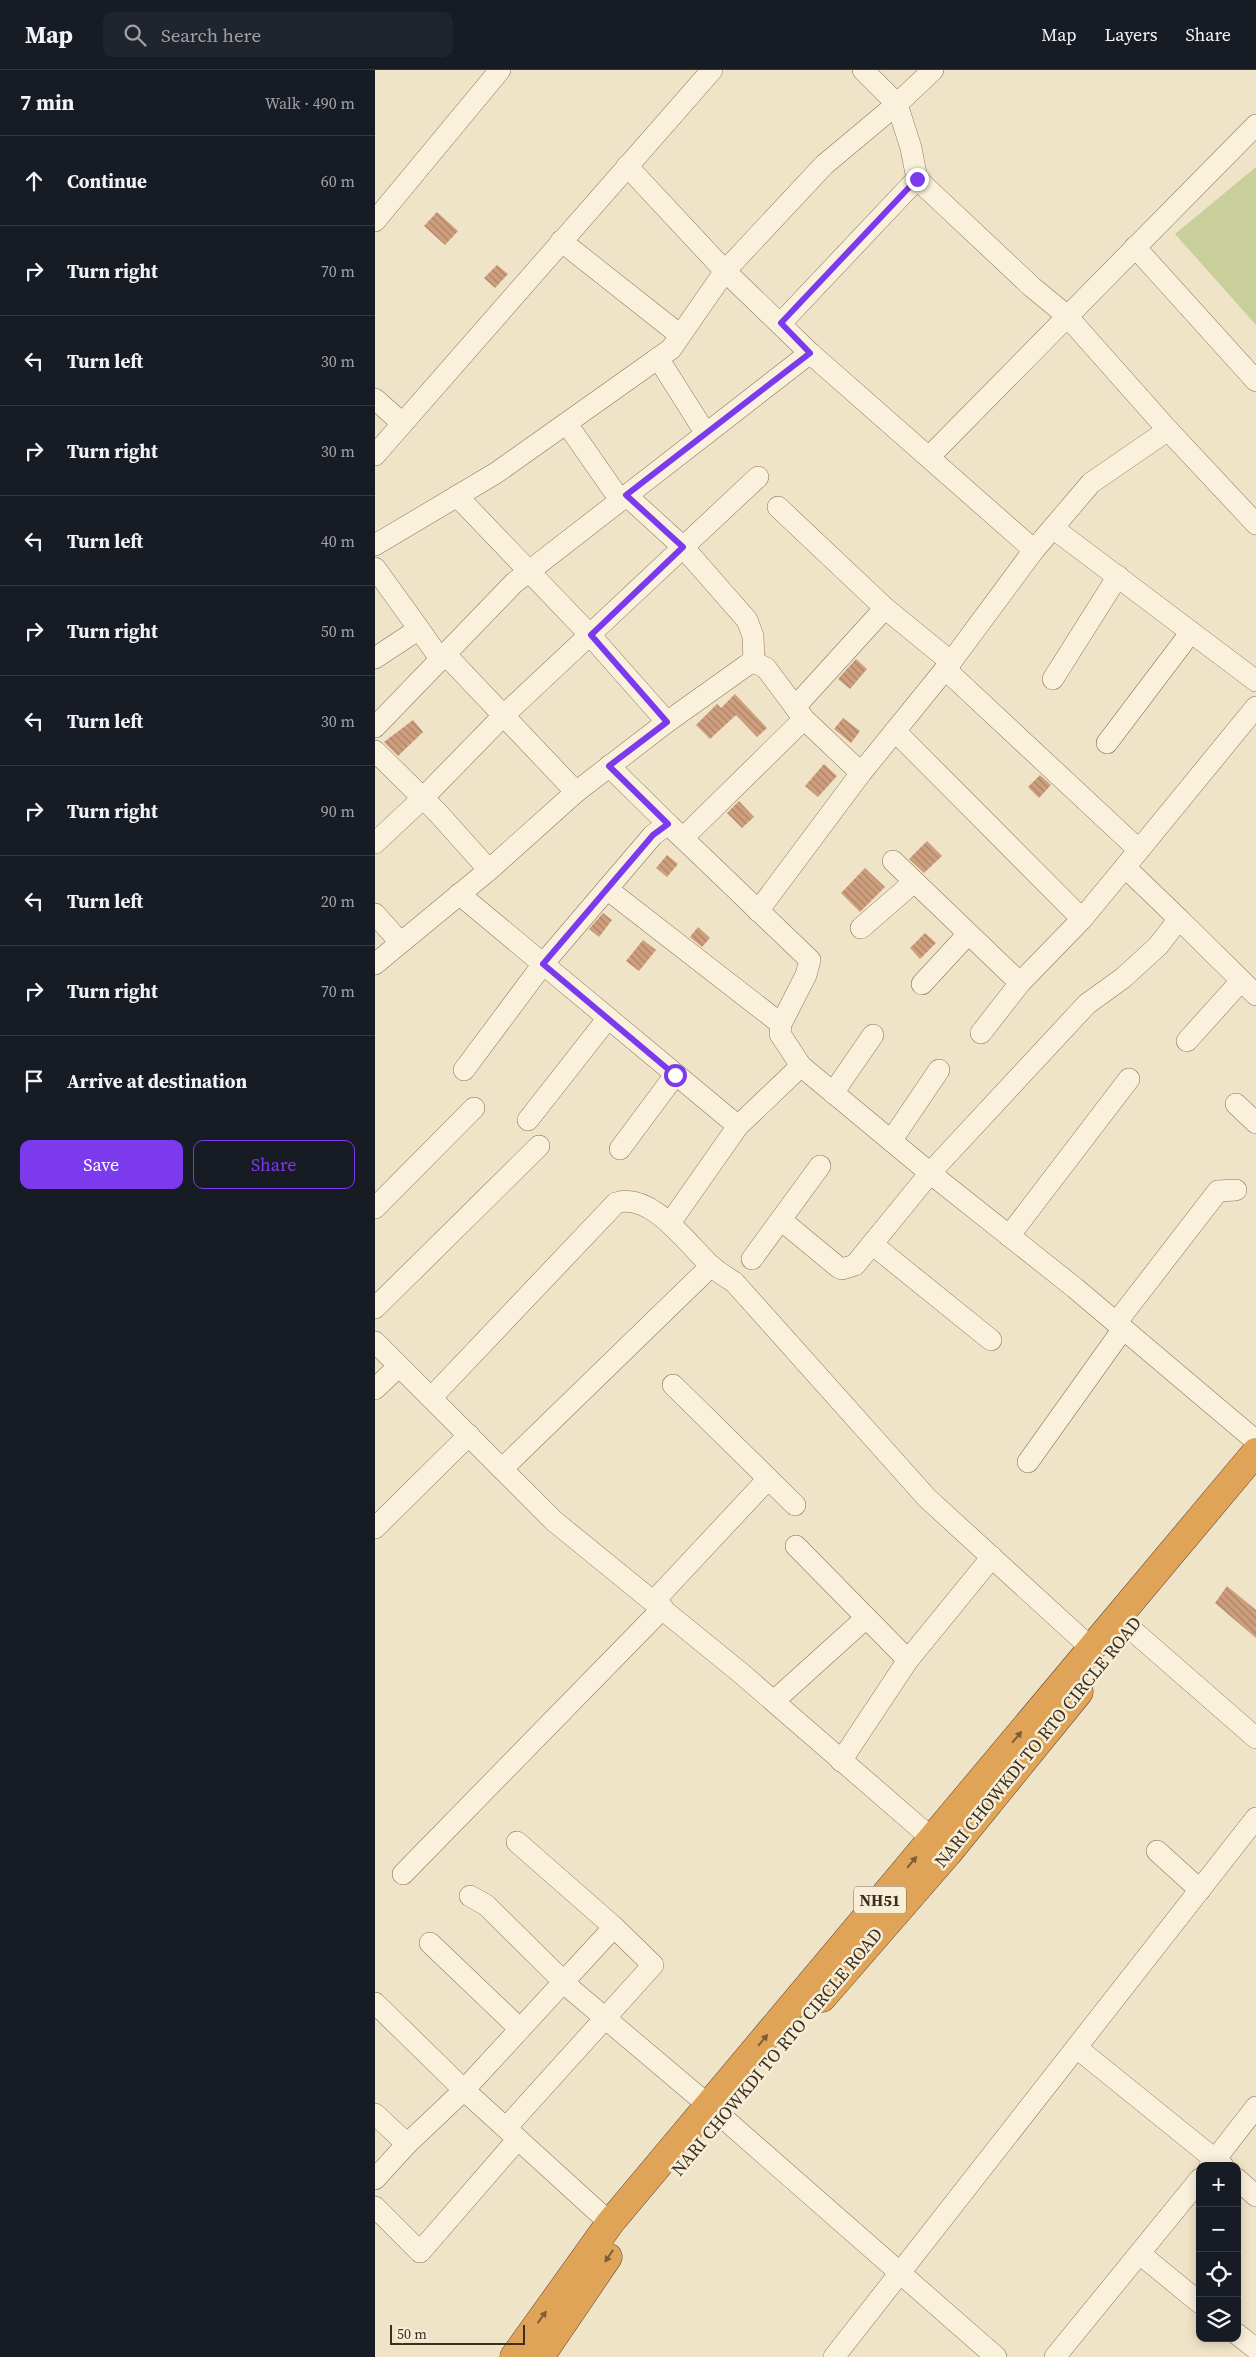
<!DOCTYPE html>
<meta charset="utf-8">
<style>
body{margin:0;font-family:"Source Serif 4",serif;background:#20242c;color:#f1f3f6}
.controls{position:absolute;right:15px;bottom:15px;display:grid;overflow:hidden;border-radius:10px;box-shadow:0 2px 12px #0003}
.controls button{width:45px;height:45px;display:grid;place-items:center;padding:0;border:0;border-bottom:1px solid #363941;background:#171b24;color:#f1f3f6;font:25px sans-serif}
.scale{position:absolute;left:15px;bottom:12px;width:135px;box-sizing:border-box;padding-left:5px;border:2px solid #3d2e20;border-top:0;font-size:14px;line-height:18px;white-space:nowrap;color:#3d2e20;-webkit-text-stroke:4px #f7eed8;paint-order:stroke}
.stop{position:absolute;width:15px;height:15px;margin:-11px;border:4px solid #7c3aed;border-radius:50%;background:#fff}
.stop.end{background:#7c3aed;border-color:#fff;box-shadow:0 1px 5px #0008}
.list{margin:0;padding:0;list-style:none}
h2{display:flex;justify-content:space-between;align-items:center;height:65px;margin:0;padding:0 20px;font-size:21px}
h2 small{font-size:16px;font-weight:400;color:#9ea1a6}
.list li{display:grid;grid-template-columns:32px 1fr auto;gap:15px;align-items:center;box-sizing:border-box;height:90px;padding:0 20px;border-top:1px solid #363941}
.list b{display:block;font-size:19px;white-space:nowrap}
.list em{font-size:16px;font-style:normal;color:#9ea1a6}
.actions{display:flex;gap:10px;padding:15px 20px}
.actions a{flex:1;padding:11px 0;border:1px solid #7c3aed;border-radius:10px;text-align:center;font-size:18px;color:#7c3aed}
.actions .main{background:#7c3aed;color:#fff}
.icon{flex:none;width:28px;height:28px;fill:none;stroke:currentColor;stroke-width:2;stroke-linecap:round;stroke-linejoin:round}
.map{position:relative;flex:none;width:881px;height:2287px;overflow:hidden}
header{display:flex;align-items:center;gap:30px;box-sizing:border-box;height:70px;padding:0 25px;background:#171b24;border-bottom:1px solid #363941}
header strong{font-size:24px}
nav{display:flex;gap:28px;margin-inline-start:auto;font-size:18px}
.search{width:350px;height:45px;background:#20242c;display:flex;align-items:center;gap:12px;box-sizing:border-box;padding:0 18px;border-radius:10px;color:#9ea1a6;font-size:19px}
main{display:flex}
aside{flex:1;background:#171b24}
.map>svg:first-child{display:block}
.green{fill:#c9cf9b}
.building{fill:url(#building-back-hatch)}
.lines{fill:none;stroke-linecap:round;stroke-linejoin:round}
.street-casing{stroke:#8d765c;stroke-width:22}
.highway-casing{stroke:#5b4430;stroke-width:29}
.street{stroke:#faf1dc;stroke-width:21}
.highway{stroke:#e0a458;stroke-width:28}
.oneway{fill:#7e5d36}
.route{stroke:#7c3aed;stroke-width:6}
.labels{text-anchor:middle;stroke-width:5;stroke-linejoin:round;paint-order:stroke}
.shield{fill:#f7eed8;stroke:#756857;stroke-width:1}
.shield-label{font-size:16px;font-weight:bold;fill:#3d2e20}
.street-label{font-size:18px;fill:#3d2e20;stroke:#f7eed8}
</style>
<header>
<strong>Map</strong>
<div class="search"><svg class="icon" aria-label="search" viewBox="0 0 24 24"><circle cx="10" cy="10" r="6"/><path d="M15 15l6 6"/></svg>Search here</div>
<nav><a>Map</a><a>Layers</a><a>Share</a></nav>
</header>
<main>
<aside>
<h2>7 min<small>Walk · 490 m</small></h2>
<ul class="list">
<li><svg class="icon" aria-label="ahead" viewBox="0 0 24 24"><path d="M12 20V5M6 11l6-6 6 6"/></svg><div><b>Continue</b></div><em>60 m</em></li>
<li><svg class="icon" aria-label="right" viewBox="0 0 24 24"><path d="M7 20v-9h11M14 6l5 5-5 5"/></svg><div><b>Turn right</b></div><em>70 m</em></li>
<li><svg class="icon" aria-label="left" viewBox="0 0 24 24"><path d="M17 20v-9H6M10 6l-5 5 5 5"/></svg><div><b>Turn left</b></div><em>30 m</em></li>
<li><svg class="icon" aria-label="right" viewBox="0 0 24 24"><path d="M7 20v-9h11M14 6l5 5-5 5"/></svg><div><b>Turn right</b></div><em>30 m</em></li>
<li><svg class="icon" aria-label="left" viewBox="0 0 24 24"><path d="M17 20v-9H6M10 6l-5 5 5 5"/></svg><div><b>Turn left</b></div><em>40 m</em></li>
<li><svg class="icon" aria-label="right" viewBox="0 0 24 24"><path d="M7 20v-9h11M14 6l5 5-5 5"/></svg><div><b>Turn right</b></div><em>50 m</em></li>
<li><svg class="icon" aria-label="left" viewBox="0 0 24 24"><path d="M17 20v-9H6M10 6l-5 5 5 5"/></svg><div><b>Turn left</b></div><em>30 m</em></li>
<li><svg class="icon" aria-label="right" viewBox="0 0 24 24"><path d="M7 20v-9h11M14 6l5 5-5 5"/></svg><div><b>Turn right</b></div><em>90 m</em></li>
<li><svg class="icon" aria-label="left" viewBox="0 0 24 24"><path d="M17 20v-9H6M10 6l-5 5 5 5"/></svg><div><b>Turn left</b></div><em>20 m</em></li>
<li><svg class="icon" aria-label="right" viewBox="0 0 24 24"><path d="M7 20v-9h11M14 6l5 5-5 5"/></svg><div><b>Turn right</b></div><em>70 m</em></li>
<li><svg class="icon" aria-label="arrive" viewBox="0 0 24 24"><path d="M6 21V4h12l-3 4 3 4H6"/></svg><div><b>Arrive at destination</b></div></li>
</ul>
<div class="actions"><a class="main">Save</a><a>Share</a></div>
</aside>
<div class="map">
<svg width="881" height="2287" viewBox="0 0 881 2287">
<defs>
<pattern id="building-back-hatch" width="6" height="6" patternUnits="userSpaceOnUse" patternTransform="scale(1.25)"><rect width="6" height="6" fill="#cf9f7d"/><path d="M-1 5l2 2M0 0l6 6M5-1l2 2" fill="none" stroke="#a98266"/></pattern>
</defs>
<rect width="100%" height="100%" fill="#f0e4c8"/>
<polygon class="green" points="881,97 881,255 800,164"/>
<g class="building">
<polygon points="62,142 83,161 70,175 49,156"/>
<polygon points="122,195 133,204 120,218 109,208"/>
<polygon points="481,589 492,599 475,619 463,609"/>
<polygon points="360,624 392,658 382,667 361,645 335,669 321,655 342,634 346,638"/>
<polygon points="468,648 485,661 476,673 459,659"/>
<polygon points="38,650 48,662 23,686 9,672"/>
<polygon points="449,694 462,706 443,727 430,716"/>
<polygon points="665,705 676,715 664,728 653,717"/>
<polygon points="364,731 379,747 367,758 352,743"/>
<polygon points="552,771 567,786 549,803 534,789"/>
<polygon points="292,785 303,794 292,807 281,798"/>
<polygon points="490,798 510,817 485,842 466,823"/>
<polygon points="228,843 237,850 224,867 214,859"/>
<polygon points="323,857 335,868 327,877 315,867"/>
<polygon points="550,863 561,873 545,889 535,878"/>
<polygon points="268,870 281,880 264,901 251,891"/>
<polygon points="852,1516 881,1540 881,1568 840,1533"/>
</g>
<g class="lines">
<g class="street-casing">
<g id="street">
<polyline points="252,96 350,201 449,95 522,34 558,0"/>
<polyline points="542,109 657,217 691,245 793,360"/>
<polyline points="0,151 125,0"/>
<polyline points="186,171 305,265"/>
<polyline points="760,177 881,311"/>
<polyline points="406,253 542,109 536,78 522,34 488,0"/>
<polyline points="283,288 331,364"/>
<polyline points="0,329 27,353"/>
<polyline points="192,354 245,430"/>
<polyline points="0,385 337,0"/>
<polyline points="554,387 881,55"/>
<polyline points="251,425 308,477 372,550 378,566 379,592"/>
<polyline points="82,426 215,565 292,652"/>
<polyline points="403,437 510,538 576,592"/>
<polyline points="678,458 881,611"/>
<polyline points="0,475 121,403 296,279 350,201 435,283 659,480"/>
<polyline points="0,498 44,559 0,588"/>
<polyline points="44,559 66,590"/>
<polyline points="71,585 201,722"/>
<polyline points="570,599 764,780 881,637"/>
<polyline points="678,609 743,506"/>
<polyline points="420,637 510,538"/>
<polyline points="0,657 139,513 435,283"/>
<polyline points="520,661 707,849 764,780"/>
<polyline points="732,673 816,562"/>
<polyline points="0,681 63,743 114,800"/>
<polyline points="293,754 435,890 431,905 406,954 405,964 426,996 363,1056"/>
<polyline points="308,768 429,649"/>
<polyline points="0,773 48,728 128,646 383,407"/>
<polyline points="518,791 645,913 606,963"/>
<polyline points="750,797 804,849"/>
<polyline points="232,819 406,954"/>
<polyline points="84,824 363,1056 295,1153"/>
<polyline points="383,841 486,703"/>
<polyline points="0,844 25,872"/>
<polyline points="486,858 539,812"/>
<polyline points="0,894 114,800 201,722 292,652 372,595 379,592 391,598 429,649 486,703 576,592 659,480 716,413 793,360 881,454"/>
<polyline points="645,913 707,849"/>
<polyline points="547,914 593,864"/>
<polyline points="812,971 866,911"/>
<polyline points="426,996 555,1103 700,1218 881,1371"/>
<polyline points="89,1000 168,894 278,765 293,754 234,696"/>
<polyline points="458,1023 498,965"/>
<polyline points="861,1034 881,1053"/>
<polyline points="153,1050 233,948"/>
<polyline points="516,1071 564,1000"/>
<polyline points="245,1079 300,1005"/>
<polyline points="0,1138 99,1038"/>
<polyline points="406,1150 463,1197 467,1199 480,1195 555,1103 712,934 748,908 783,876 804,849 881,925"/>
<polyline points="634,1166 754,1009"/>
<polyline points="497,1174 616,1270"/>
<polyline points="377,1189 445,1096"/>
<polyline points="0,1238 164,1076"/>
<polyline points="741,1253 843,1121 861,1120"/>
<polyline points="0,1272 179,1451 367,1604 569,1779"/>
<polyline points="298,1315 420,1435"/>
<polyline points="0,1319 24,1296"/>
<path d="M56 1328 241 1133C275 1121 312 1173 334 1194 341 1201 351 1207 359 1212L552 1428 716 1578"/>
<polyline points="653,1392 748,1259"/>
<polyline points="127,1399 336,1196"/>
<polyline points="0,1458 94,1365"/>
<polyline points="421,1476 533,1590 466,1691"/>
<polyline points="279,1531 393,1409"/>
<polyline points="756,1559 881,1668"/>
<polyline points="533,1590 617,1487"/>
<polyline points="399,1631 491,1548"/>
<polyline points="782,1781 825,1820"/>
<polyline points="28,1804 288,1538"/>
<polyline points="95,1826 111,1835 197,1920 346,2046 621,2287"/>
<polyline points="55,1873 145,1959"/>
<polyline points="0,1933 89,2020 235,2153"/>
<polyline points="702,1978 848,2096"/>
<polyline points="0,2044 32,2074 0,2109"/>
<polyline points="131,2058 278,1895 239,1857"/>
<polyline points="32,2074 89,2020 239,1857 142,1772"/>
<polyline points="835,2096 881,2037"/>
<polyline points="862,2109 881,2126"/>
<polyline points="0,2137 45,2182 143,2069"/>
<polyline points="765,2184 825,2233"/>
<polyline points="862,2264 881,2279"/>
<polyline points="459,2287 881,1748"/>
<polyline points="680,2287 825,2109"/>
</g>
</g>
<g class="highway-casing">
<g id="highway">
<polyline points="447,1928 573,1783 704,1622"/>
<polyline points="139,2287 235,2153 881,1382"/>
<polyline points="165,2287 233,2187"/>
</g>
</g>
<use href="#street" class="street"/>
<use href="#highway" class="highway"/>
</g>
<defs><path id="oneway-solid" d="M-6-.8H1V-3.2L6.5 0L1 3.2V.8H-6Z" transform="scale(1.25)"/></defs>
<g class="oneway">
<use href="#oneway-solid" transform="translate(642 1667) rotate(-50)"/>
<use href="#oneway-solid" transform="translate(537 1792) rotate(-50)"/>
<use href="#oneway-solid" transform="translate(388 1970) rotate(-50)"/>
<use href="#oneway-solid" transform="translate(234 2186) rotate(124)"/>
<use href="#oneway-solid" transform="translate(167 2247) rotate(-54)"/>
</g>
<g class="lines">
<polyline class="route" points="300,1005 168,894 278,765 293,754 234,696 292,652 216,565 308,477 251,425 435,283 406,253 542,109"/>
</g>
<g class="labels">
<rect class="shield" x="479" y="1816.5" width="52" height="27" rx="4"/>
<g class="shield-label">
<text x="505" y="1836">NH51</text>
</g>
<g class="street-label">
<text transform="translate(663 1672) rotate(-51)" y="6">NARI CHOWKDI TO RTO CIRCLE ROAD</text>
<text transform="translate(402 1982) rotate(-50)" y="6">NARI CHOWKDI TO RTO CIRCLE ROAD</text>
</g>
</g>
</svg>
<div class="controls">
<button>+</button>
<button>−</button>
<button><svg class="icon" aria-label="locate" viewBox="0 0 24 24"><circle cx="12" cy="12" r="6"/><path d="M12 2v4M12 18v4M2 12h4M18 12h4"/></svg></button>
<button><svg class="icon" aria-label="layers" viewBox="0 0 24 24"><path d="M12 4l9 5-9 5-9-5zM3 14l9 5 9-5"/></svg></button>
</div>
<div class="scale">50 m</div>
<div class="stop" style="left:300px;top:1005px"></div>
<div class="stop end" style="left:542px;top:109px"></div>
</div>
</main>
